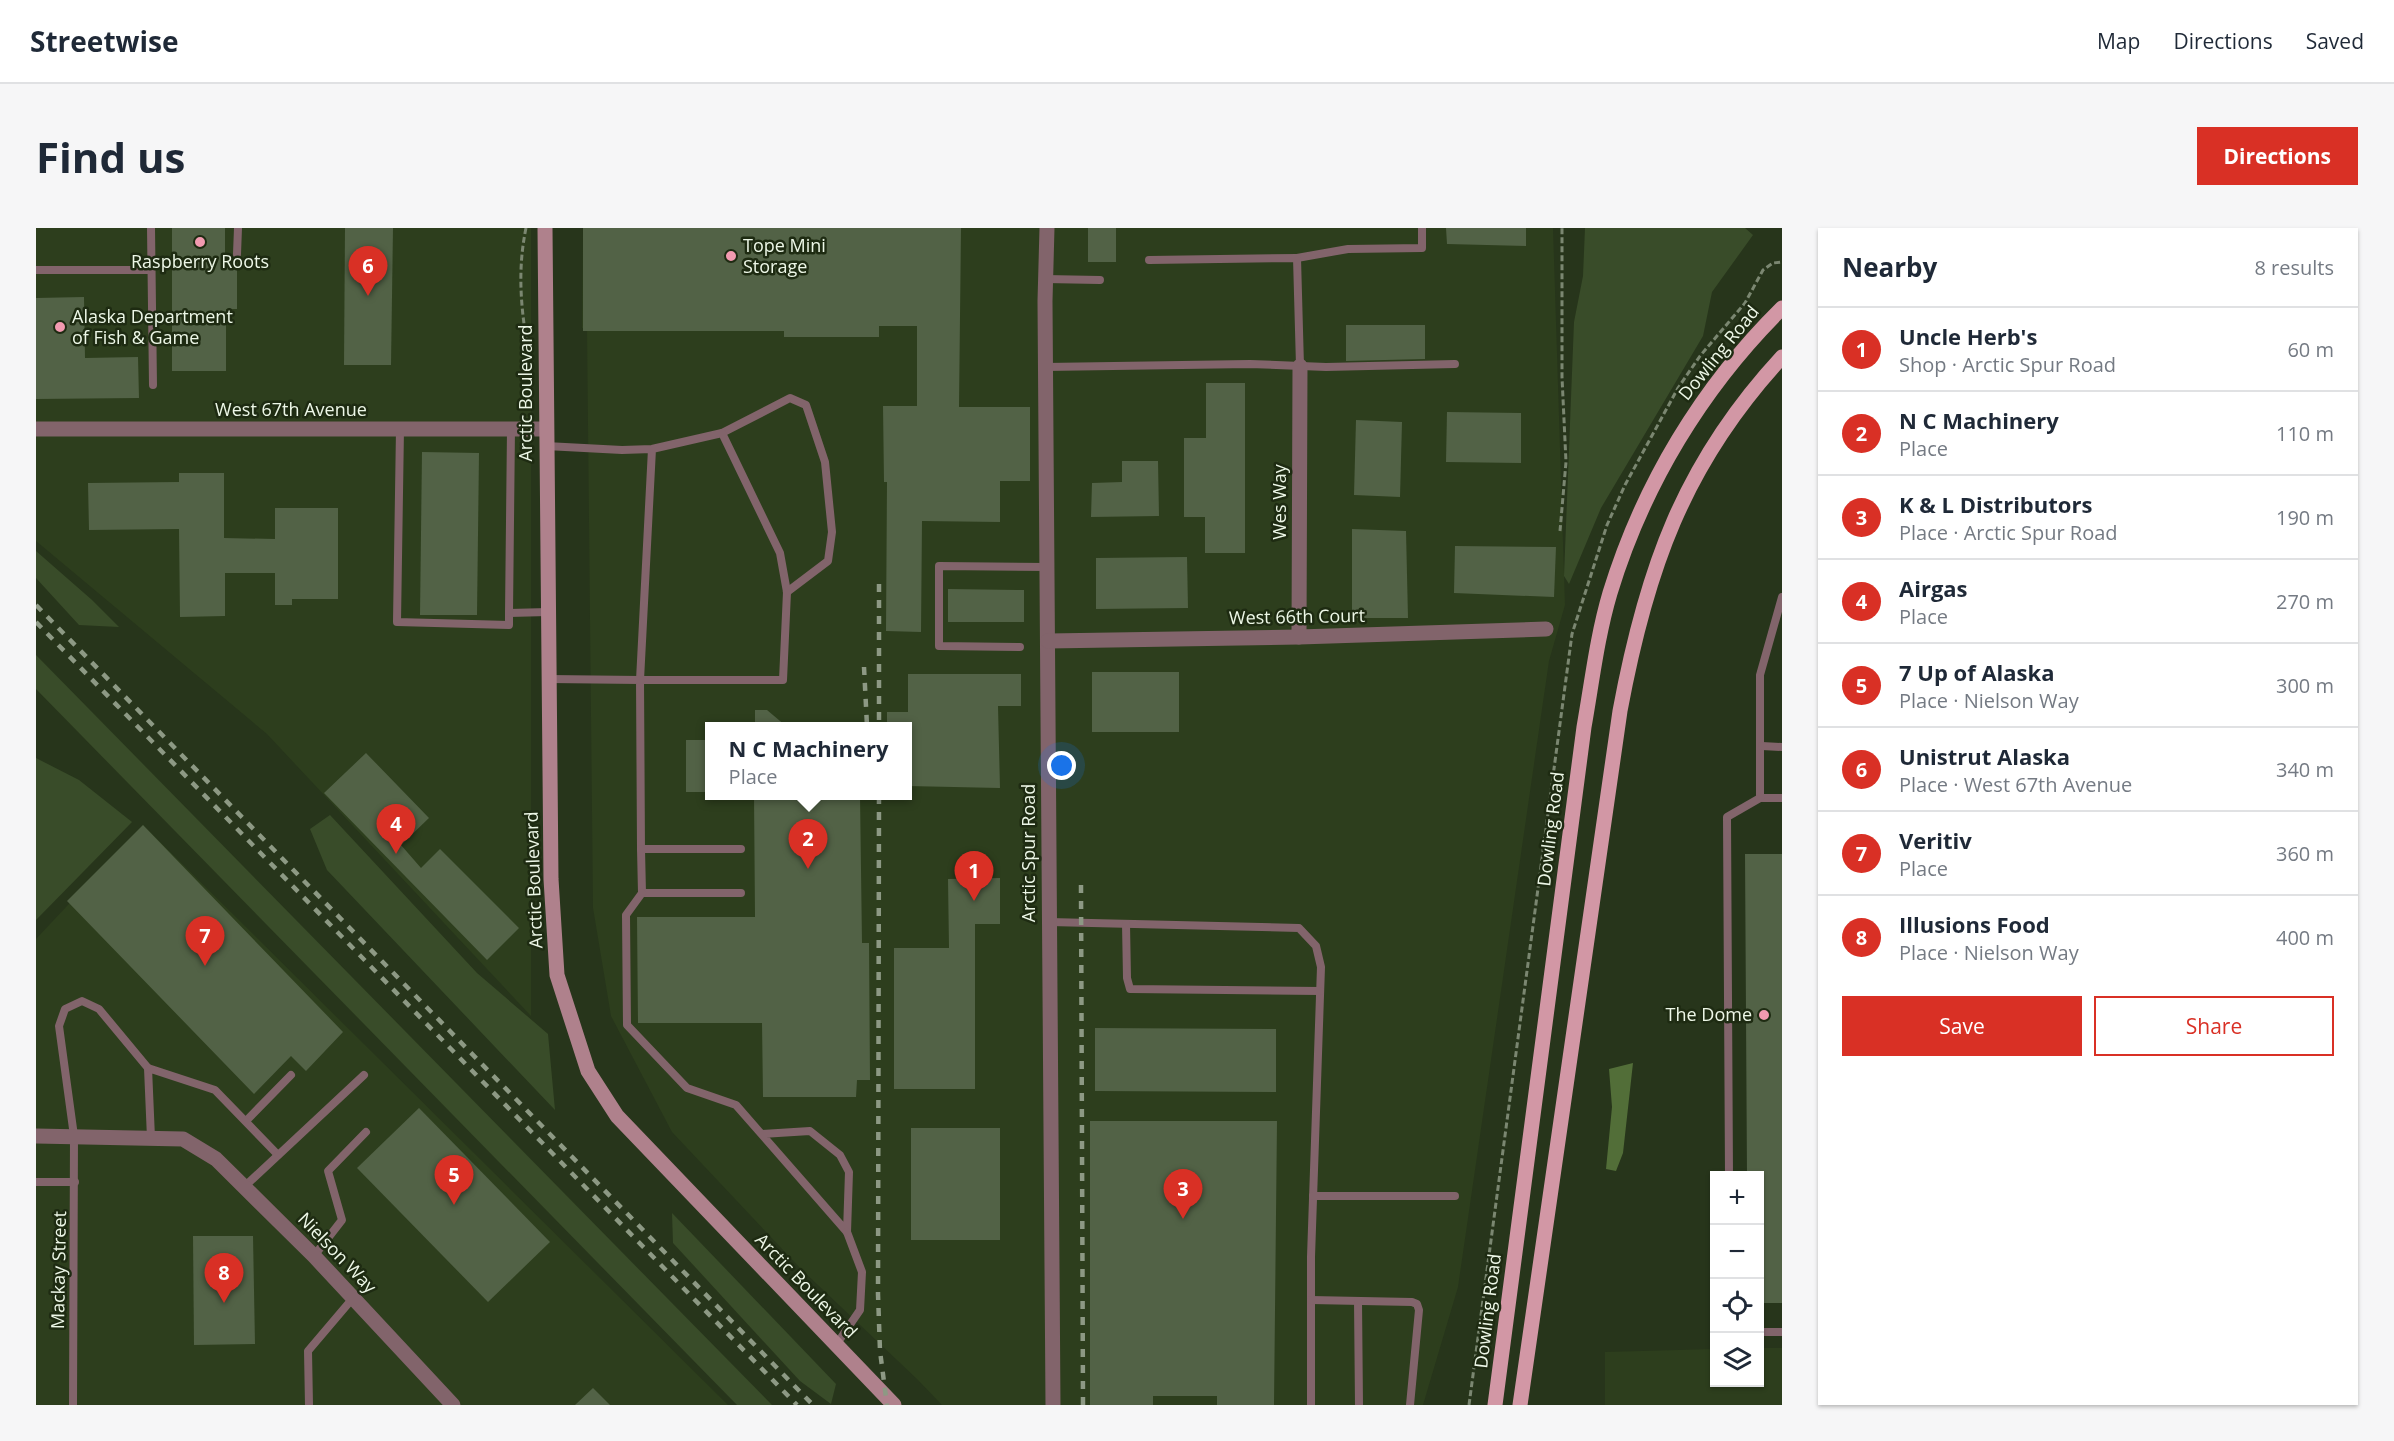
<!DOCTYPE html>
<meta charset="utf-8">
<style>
body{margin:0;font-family:"Open Sans",sans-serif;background:#f6f6f7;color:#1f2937}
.controls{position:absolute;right:18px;bottom:18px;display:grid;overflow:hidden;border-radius:0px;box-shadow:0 2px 4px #0004}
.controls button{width:54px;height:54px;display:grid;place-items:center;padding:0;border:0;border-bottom:2px solid #e0e1e3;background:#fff;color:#1f2937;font:30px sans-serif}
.you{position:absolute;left:1026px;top:538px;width:21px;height:21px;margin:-15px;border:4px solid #fff;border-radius:50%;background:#1a73e8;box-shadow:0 0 0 9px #1a73e833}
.badge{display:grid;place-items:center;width:39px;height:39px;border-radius:50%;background:#d93025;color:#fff;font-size:20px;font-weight:700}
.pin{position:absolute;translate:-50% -50px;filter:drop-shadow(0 2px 3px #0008)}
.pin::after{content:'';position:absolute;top:32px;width:21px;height:18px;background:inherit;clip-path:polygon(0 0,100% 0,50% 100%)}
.popup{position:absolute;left:669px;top:494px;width:207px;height:78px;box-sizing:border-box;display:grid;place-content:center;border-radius:0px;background:#fff;filter:drop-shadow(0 2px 4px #0005);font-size:20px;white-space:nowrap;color:#747a83}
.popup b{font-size:22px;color:#1f2937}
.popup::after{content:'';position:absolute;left:50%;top:100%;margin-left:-12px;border:12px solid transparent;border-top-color:#fff}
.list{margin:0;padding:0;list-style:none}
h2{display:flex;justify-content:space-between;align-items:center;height:78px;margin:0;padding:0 24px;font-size:26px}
h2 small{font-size:20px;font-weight:400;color:#747a83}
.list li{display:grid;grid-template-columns:39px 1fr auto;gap:18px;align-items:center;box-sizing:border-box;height:84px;padding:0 24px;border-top:2px solid #e0e1e3}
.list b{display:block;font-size:22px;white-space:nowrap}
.list p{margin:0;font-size:20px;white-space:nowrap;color:#747a83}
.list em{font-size:20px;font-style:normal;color:#747a83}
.actions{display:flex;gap:12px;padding:18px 24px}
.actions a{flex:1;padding:14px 0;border:2px solid #d93025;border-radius:0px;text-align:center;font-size:21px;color:#d93025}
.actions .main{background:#d93025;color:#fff}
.icon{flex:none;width:33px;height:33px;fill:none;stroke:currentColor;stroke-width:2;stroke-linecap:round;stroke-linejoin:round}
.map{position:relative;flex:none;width:1746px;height:1177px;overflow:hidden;border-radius:0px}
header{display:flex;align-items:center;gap:36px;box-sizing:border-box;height:84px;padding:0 30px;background:#fff;border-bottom:2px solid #e0e1e3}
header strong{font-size:28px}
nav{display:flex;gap:33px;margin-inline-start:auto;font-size:21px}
.intro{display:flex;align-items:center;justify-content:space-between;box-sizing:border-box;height:144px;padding:0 36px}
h1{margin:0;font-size:42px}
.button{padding:15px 27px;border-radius:0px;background:#d93025;color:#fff;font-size:21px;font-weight:700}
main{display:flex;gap:36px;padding:0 36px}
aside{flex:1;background:#fff;border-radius:0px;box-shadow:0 2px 4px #0004}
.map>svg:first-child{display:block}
.built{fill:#2d3e1d;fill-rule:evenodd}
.green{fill:#394c29}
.water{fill:#526e38}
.building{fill:#526246}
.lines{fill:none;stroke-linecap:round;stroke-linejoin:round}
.path{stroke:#7b8771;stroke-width:3;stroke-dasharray:6 3;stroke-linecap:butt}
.lane{stroke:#82646b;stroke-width:8}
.street{stroke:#82646b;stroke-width:15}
.secondary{stroke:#af818c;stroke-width:15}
.primary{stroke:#d297a5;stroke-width:15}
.rail{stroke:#8d9984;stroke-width:4.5;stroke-dasharray:8 8;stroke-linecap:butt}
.poi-dot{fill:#f29ab0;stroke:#1e2b12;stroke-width:2}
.labels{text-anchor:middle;stroke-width:5;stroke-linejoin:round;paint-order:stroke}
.poi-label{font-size:18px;fill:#edf7e7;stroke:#1e2b12;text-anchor:start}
.street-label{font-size:18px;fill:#edf7e7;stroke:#1e2b12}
</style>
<header>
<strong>Streetwise</strong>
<nav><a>Map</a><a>Directions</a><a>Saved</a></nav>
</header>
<div class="intro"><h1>Find us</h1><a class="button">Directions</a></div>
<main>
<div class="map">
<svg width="1746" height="1177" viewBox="0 0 1746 1177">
<rect width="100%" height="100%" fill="#27351b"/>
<g class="built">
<polygon points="0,0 495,0 495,788 231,506 0,313"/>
<path d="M547 0H1517L1529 377 1513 433 1422 1059 1387 1177H906L881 1151 764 1040 636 904 575 788 557 680 551 101 546 100ZM673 498H871V568H673Z"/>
<polygon points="107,597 692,1177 0,1177 0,711"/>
<polygon points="1724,1120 1746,1120 1746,1177 1569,1177 1569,1124 1678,1121 1678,1154 1724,1154"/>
</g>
<g class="green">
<polygon points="1549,0 1709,0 1717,7 1676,64 1667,108 1565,280 1533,356 1528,348 1538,94 1547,48"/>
<polygon points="0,323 56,372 83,399 43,397 0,350"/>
<polygon points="0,427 736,1177 701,1177 0,461"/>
<polygon points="0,530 43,552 96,594 0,692"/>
<polygon points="294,587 441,745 512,806 519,882 291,642 274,601"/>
<polygon points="636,985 800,1156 795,1176 764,1153 637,1015"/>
</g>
<polygon class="water" points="1597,835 1587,925 1580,943 1570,941 1576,879 1573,841"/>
<g class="building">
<polygon points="136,0 189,0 189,35 201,35 201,81 190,81 190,143 136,143"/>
<polygon points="309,0 357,0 355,137 308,137"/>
<polygon points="547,0 925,0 923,179 994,179 994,253 964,253 964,294 886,293 885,404 850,403 851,254 848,254 847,178 881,178 881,98 843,98 843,109 748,109 748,103 547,103"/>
<rect x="1052" y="0" width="28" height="34"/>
<polygon points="1410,0 1490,0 1490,18 1411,16"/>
<polygon points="48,69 49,130 102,129 103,170 0,171 0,70"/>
<polygon points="1310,97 1389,97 1389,131 1310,133"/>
<polygon points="1170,155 1209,155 1209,325 1169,325 1169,289 1148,289 1148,210 1170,210"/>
<polygon points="1411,184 1485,185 1485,235 1410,234"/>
<polygon points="1320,192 1366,194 1364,269 1318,267"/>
<polygon points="386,224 443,225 441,387 384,387"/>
<polygon points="1086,233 1122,233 1123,288 1055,289 1056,255 1086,254"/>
<polygon points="143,245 188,245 188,310 239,311 239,280 302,280 302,371 256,371 256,377 239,377 239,345 189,345 189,388 144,389 143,301 53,302 52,255 143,254"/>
<polygon points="1316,301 1370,303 1372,390 1316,390"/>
<polygon points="1419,318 1520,319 1518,369 1418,365"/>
<polygon points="1151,329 1152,380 1060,381 1060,330"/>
<polygon points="912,361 988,362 988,394 912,394"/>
<rect x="1056" y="444" width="87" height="60"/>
<polygon points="872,446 985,446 985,478 962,478 964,560 871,558 871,498 851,498 851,484 872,484"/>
<polygon points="719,482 731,482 750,498 719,498"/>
<rect x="650" y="512" width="23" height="52"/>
<polygon points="330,525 393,590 365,617 385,640 404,621 483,700 451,732 288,565"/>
<polygon points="718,567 824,567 826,715 833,715 834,852 821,852 820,869 727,869 726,795 602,795 601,689 719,689"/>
<polygon points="107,597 307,804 270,843 255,828 218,866 31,673"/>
<polygon points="1709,626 1746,626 1746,1075 1724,1075 1724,948 1711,948"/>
<polygon points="964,650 964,696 939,696 939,861 858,861 858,720 913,720 912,651"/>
<polygon points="1059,800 1240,801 1240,864 1059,863"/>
<polygon points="383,880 514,1014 452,1074 321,940"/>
<polygon points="1054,893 1241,893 1238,1177 1181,1177 1181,1168 1117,1168 1117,1177 1054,1177"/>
<rect x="875" y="900" width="89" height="112"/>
<polygon points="157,1008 217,1008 219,1116 158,1117"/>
<polygon points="557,1160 574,1177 539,1177"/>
</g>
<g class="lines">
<g class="path">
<path d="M490 0C481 43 485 84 493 127"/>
<polyline points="1524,303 1530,234 1526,149 1526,0"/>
<polyline points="1433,1177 1536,406 1571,297 1589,257 1642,160 1664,128 1709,75 1727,42 1737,35 1746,34"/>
</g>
<g class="lane">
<polyline points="115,0 117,157"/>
<polyline points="201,26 202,0"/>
<polyline points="1261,30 1312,21 1386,20 1386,0"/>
<polyline points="1113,32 1261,30 1264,138"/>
<polyline points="0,42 115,42"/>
<polyline points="1009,51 1064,52"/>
<polyline points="1009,139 1214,136 1290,139 1419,136"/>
<polyline points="364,201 361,394 473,397 473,385"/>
<polyline points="475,201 473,385 512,384"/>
<polyline points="686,205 754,170 770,177 789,234 796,304 792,333 751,364"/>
<polyline points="510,218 586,222 616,221 686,205 744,325 751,364 747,452 604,452 616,221"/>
<polyline points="1746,369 1724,447 1724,570 1746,570"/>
<polyline points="984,419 903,418 903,338 1011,339"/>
<polyline points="513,451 604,452 605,621 705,621"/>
<polyline points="1726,518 1746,519"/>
<polyline points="605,621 606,665 705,665"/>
<polyline points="606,665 590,687 591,797 651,860 700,877 811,1004 813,944 804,927 774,903 726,906"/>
<polyline points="1013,694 1263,700 1280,718 1285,739 1275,1029 1275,1177"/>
<polyline points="1090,696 1091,750 1094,761 1284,763"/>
<polyline points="210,893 255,847"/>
<polyline points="115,910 112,840 179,862 242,927"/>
<polyline points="1693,948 1691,589 1724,570"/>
<polyline points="0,954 39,954"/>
<polyline points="208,959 328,847"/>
<polyline points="1277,968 1419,968"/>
<polyline points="278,1028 306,992 292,943 330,904"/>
<polyline points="1275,1072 1376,1074 1381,1076 1383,1082 1374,1177"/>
<polyline points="1322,1073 1323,1177"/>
<polyline points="1724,1104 1746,1104"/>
<polyline points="800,1117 824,1082 826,1044 811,1004"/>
<polyline points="37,1177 38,908 23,798 29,781 46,773 63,781 112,840"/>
<polyline points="273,1177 272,1123 317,1070"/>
</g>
<g class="street">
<polyline points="1011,0 1009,73 1017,1177"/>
<polyline points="0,201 510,201"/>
<polyline points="1263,409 1264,138"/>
<polyline points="1012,413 1263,409 1510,401"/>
<polyline points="0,908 147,911 180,931 278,1028 417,1177"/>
</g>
<polyline class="secondary" points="509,0 515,651 521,747 552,843 581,888 858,1177"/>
<g class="primary">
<path d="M1459 1177 1548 499C1556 454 1561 409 1574 365 1607 257 1666 159 1746 80"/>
<path d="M1484 1177 1584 483C1610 343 1647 236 1746 129"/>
</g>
<g class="rail">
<polyline points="843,356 843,498"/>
<polyline points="0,377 777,1177"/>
<polyline points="0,394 761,1177"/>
<polyline points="828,439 831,498"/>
<polyline points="843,568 842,1066 844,1123 851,1177"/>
<polyline points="1045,657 1047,1177"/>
</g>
</g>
<g class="poi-dot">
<circle cx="164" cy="14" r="6"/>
<circle cx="695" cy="28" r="6"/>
<circle cx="24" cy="99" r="6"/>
<circle cx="1728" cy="787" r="6"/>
</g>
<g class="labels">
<g class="poi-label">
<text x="707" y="24">Tope Mini<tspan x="707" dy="21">Storage</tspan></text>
<text x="164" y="40" text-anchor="middle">Raspberry Roots</text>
<text x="36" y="95">Alaska Department<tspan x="36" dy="21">of Fish &amp; Game</tspan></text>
<text x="1716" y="793" text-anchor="end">The Dome</text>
</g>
<g class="street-label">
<text transform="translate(1683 125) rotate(-51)" y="6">Dowling Road</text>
<text transform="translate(490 165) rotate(-90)" y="6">Arctic Boulevard</text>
<text x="255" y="188">West 67th Avenue</text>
<text transform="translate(1244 274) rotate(-90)" y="6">Wes Way</text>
<text transform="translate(1261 389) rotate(-1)" y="6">West 66th Court</text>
<text transform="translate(1515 601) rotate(-83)" y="6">Dowling Road</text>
<text transform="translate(993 625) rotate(-90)" y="6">Arctic Spur Road</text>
<text transform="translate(498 652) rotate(-92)" y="6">Arctic Boulevard</text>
<text transform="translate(301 1025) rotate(46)" y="6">Nielson Way</text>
<text transform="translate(23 1042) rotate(-89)" y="6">Mackay Street</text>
<text transform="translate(770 1058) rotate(46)" y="6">Arctic Boulevard</text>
<text transform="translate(1452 1083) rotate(-83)" y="6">Dowling Road</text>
</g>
</g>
</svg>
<div class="controls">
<button>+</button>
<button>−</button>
<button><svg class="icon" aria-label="locate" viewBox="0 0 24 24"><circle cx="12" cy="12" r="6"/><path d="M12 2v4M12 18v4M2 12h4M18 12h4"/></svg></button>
<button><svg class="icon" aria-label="layers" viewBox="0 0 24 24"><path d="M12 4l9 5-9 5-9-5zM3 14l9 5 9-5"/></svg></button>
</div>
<div class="you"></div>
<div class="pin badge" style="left:938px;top:673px">1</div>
<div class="pin badge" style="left:772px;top:641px">2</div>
<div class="popup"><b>N C Machinery</b>Place</div>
<div class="pin badge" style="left:1147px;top:991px">3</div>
<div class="pin badge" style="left:360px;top:626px">4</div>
<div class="pin badge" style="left:418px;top:977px">5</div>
<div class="pin badge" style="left:332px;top:68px">6</div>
<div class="pin badge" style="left:169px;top:738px">7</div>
<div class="pin badge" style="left:188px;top:1075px">8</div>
</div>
<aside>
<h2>Nearby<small>8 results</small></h2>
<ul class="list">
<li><span class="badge">1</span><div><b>Uncle Herb's</b><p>Shop · Arctic Spur Road</p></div><em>60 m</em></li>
<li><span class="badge">2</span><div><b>N C Machinery</b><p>Place</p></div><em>110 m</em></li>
<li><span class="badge">3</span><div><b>K &amp; L Distributors</b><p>Place · Arctic Spur Road</p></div><em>190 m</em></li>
<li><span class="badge">4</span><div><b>Airgas</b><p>Place</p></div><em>270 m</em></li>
<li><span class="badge">5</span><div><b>7 Up of Alaska</b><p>Place · Nielson Way</p></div><em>300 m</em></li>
<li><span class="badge">6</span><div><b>Unistrut Alaska</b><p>Place · West 67th Avenue</p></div><em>340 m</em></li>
<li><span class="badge">7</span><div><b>Veritiv</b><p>Place</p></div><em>360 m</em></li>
<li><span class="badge">8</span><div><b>Illusions Food</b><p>Place · Nielson Way</p></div><em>400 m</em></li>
</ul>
<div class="actions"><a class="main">Save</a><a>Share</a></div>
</aside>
</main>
